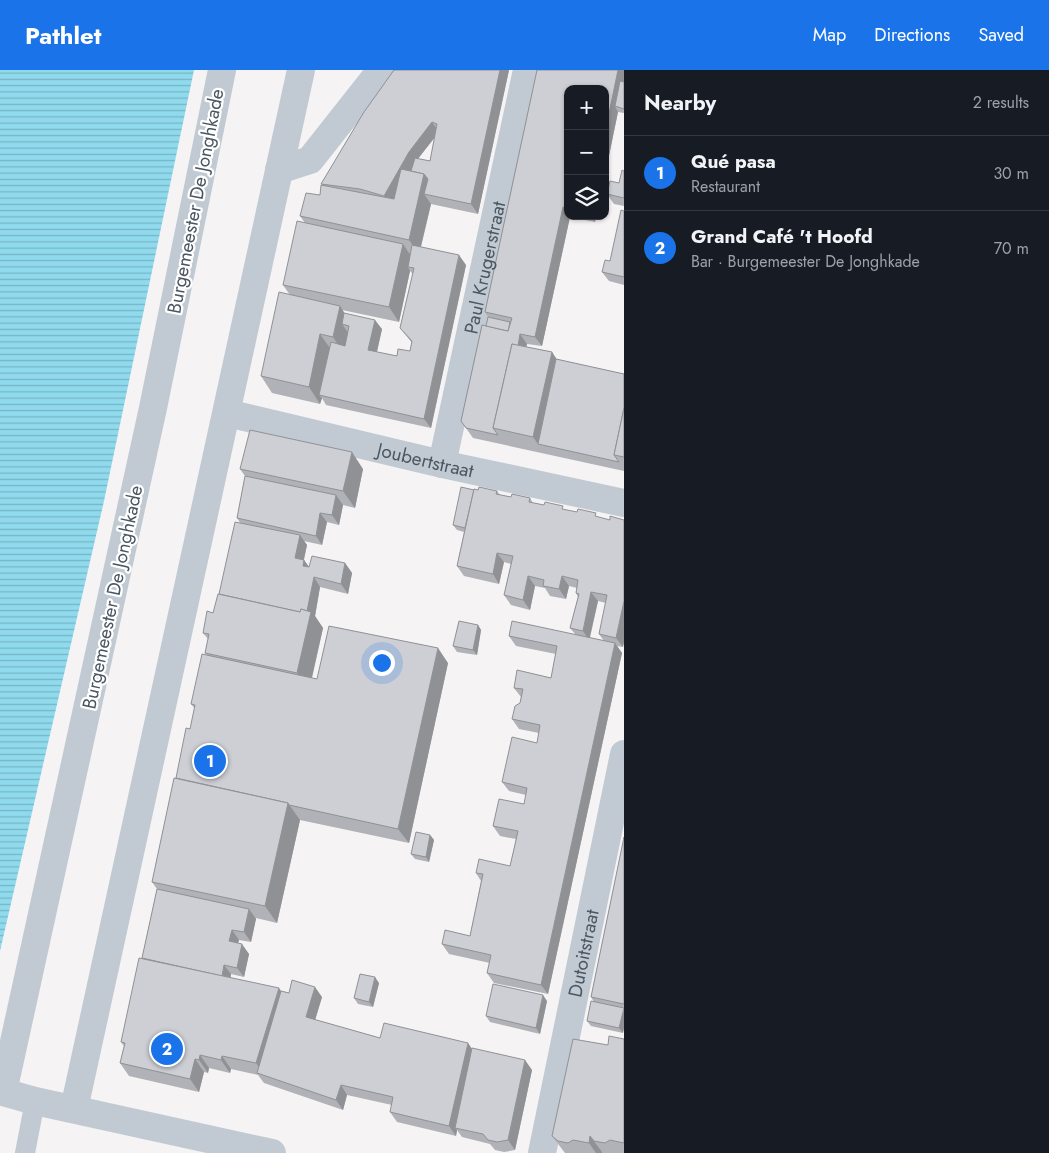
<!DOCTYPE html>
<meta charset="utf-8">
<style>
body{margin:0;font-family:Jost,sans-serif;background:#242831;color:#f1f3f6}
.controls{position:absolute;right:15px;top:15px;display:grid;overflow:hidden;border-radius:10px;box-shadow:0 1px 4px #0004}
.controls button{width:45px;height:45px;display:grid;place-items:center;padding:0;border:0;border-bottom:1px solid #363941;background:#171b24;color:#f1f3f6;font:25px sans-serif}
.you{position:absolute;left:381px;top:592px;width:18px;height:18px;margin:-12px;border:4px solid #fff;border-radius:50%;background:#1a73e8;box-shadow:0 0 0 8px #1a73e833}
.badge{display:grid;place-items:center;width:32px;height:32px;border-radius:50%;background:#1a73e8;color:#fff;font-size:16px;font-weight:700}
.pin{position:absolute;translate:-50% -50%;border:2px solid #fff;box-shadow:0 1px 5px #0006}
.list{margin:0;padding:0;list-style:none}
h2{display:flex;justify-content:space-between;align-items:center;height:65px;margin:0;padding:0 20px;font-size:21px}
h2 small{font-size:16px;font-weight:400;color:#9ea1a6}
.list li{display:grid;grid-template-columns:32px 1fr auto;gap:15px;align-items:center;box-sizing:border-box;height:75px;padding:0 20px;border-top:1px solid #363941}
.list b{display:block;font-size:19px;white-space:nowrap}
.list p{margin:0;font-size:16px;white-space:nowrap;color:#9ea1a6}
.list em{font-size:16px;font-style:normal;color:#9ea1a6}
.icon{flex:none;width:28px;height:28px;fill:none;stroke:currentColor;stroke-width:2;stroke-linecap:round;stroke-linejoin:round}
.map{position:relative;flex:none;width:624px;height:1083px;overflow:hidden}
header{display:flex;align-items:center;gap:30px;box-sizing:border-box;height:70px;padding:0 25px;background:#1a73e8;color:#fff}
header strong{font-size:24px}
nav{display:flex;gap:28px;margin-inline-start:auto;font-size:18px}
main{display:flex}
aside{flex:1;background:#171b24}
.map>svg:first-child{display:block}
.water{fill:url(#water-rules)}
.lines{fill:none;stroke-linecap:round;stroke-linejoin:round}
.service{stroke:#c1cad2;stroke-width:20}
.pedestrian{stroke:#c1cad2;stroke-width:28}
.minor{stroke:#c1cad2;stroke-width:28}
.wall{fill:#b0b2b7;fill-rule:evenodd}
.shaded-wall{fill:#909195}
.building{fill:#cdcfd5;stroke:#909195}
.labels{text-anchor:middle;stroke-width:4.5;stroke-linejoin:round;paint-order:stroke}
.street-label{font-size:19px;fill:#4a5661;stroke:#fff}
</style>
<header>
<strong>Pathlet</strong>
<nav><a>Map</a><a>Directions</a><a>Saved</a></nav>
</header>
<main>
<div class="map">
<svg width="624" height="1083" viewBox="0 0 624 1083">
<defs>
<pattern id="water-rules" width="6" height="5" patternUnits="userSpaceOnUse" patternTransform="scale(1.25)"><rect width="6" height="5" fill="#90daee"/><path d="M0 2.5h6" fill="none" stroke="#78b4c4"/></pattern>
</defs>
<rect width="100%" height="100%" fill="#f5f3f3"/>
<polygon class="water" points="0,0 194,0 104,431 0,881"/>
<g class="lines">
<polyline class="service" points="25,1083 35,1031"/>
<path class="pedestrian" id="s1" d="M442 394 527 0"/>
<g class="minor">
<polyline points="222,0 153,338 3,1022 35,1031 272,1083"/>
<polyline points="279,100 310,90 381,0"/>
<path id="s2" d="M227 343 442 394 624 433"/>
<polyline points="74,1039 301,0"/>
<path id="s3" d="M542 1083 624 684"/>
</g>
</g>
<g class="wall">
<path d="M394 0H509L478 144 431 134 421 177 466 195 431 358 326 335 322 328 320 334 272 323 261 306 290 225 283 215 305 153 300 146 320 125 322 115 321 114ZM435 67 430 91 418 89ZM410 201 413 204 400 258 412 273 410 281 397 286 377 282 382 259 344 243 342 240 399 252Z"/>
<polygon points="537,0 624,0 624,43 618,42 605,105 605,19 568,19 568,146 596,146 595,152 570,147 542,276 527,274 526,277 552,282 556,289 624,304 624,401 473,368 461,351 482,255 486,256 488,247 485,242"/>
<polygon points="624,101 624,136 614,134 607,124 619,113"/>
<polygon points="624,141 624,215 609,211 602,202 610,191"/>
<polygon points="240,399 363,399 355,438 343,435 339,455 327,452 322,475 304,471 307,475 304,490 309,497 345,493 352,503 348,524 320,517 315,546 323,558 312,608 317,609 448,593 409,773 300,750 277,853 256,848 251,872 239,870 238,873 249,884 244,907 231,904 231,908 289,923 322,927 315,950 380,968 472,979 532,1000 515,1080 504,1082 495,1080 490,1074 462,1067 457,1060 456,1066 397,1052 390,1042 392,1035 347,1025 343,1040 264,1013 258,1005 231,999 230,1003 209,998 208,1003 204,1002 199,1022 129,1006 120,993 124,976 121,972 142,888 157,819 152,812 176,708 190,659 195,639 191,634 207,585 205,583 208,569 203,563 213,543 241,454 237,448 245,406"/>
<path d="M474 420 497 421 500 425 511 427 530 428 533 433 610 450H624V572L623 577 617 576 622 583 548 924 494 913 487 903 490 893 449 884 442 874 470 866 481 811 476 803 510 796 516 769 500 766 493 756 524 734 526 725 509 721 502 712 537 673 539 663 519 659 512 649 520 633 521 627 514 618 551 608 556 584 516 576 509 566 576 565 570 558 578 527 576 523 577 518 569 516 566 529 550 526 545 518 535 516 530 540 511 535 504 525 511 494 504 492 499 514 464 506 457 496 464 462 457 460 453 455ZM598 531 606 533 599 564 604 571 590 568Z"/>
<polygon points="478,555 481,560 477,585 457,582 453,576"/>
<polygon points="430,765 434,770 429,792 415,789 411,784"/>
<polygon points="624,767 624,958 623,963 591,956 587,951 594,932 591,927"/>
<polygon points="379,913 373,937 358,934 354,928"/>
<polygon points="547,931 540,964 490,952 486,946"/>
<polygon points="624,969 624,1083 565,1083 552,1066 608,975"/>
</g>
<g class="shaded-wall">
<polygon points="500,0 509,0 478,144 471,134"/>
<polygon points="618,0 624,0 624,16 615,36 618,42 605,105 605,63"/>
<polygon points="432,52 439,62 416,91 391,135 384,126 409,82"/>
<polygon points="424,104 435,119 424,124 431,134 419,184 409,170"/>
<polygon points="563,137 568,144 568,146 570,147 542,276 535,267"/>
<polygon points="591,146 596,146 595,152"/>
<polygon points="403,174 413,189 408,197 410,201 399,252 389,237"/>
<polygon points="459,185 466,195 431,358 424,349"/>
<polygon points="340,236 351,253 349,256 342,254 349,264 344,284 333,267"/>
<polygon points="375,250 382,259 375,290 368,280"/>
<polygon points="320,264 332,281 319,325 322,328 320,334 309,317"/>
<polygon points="520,264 527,274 508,361 499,359"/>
<polygon points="552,282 563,299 538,374 533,367"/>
<polygon points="352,382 363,399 355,438 343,421"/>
<polygon points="336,425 343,435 339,455 332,445"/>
<polygon points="320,443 327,452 322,475 316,466"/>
<polygon points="300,465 307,475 302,497 295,488"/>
<polygon points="497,483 504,492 499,514 493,504"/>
<polygon points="304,490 311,500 303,496"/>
<polygon points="345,493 352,503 348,524 341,514"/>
<polygon points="528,506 535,516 530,540 523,530"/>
<polygon points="562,506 569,516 566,529 559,519"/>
<polygon points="314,507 320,517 315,546 323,558 309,620 297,603 305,549"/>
<polygon points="591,522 598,531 589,570 583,561"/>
<polygon points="624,531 624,572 623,577 616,568"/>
<polygon points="478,555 481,560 477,585 473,580"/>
<polygon points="615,573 622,583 548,924 541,915"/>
<polygon points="438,578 448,593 409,773 398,759"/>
<polygon points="288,733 300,750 277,853 265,836"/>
<polygon points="430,765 434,770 429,792 426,787"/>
<polygon points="249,839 256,849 251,872 244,862"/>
<polygon points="232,860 239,870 236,881 229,871"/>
<polygon points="242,874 249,884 244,907 237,898"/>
<polygon points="224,895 231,904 228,919 222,909"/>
<polygon points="375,907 379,913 373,937 369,932"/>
<polygon points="315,917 322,927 313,957 306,947"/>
<polygon points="279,918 288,931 265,1006 256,993"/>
<polygon points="543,925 547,931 540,964 536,958"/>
<polygon points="624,938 624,958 623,963 619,958"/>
<polygon points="468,973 475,983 455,1058 457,1060 456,1066 449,1056"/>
<polygon points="200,985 209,998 208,1003 199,990"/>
<polygon points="222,986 231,999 230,1003 221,990"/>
<polygon points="195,989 204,1002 199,1022 190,1009"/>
<polygon points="525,990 532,1000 515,1080 508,1070"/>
<polygon points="341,1015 347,1025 343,1040 336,1030"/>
<polygon points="590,1066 602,1082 602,1083 596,1083 589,1073"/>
</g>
<g class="building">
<polygon points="394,0 500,0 471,134 424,124 428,109 424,104 411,101 415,88 430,91 437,54 432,52 409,82 384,126 360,119 321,114 364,42"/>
<polygon points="537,0 618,0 605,63 605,19 568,19 568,138 563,137 535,267 520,264 518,276 512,274 493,358 498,365 466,358 461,351 482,255 508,261 512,248 485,242"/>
<polygon points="620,11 624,12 624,39 615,36"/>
<polygon points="401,99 424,104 409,170 300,146 306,123 320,125 321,115 394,129"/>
<polygon points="622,100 624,101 624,128 607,124 610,111 619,113"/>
<polygon points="621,140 624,141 624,207 602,202 605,190 610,191"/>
<polygon points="297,151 403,174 389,237 283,215"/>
<polygon points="412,175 459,185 424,349 319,325 331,272 345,276 349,256 342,254 344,243 375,250 368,280 397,286 398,279 410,281 412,271 400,258 414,198 408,197"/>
<polygon points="279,222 340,236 333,267 320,264 309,317 261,306"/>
<polygon points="488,247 510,252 508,261 486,256"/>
<polygon points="512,274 552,282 533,367 493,358"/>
<polygon points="556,289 624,304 624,338 614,385 619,392 538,374"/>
<polygon points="624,338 624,387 614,385"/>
<polygon points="250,360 352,382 343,421 240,399"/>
<polygon points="245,406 336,425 332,445 320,443 316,466 237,448"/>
<polygon points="461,417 474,420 465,458 453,455"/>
<polygon points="479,417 497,421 496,424 511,427 512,424 530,428 529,432 544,435 545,432 563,436 562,439 577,442 578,439 596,443 595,446 610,450 610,446 624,450 624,531 616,568 599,564 607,525 591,522 583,561 570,558 579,524 576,523 578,510 562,506 559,519 543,516 544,510 528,506 523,530 504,525 513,486 497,483 493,504 457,496 474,419 478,420"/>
<polygon points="235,452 300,465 295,488 304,490 303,496 309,497 312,486 345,493 341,514 314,507 307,541 301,539 300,542 219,524"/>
<polygon points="218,524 300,542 301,539 311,542 297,603 205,583 209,564 203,563 207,541 213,543"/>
<polygon points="459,551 478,555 473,580 453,576"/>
<polygon points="512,551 615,573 541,915 487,903 491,885 442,874 445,860 470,866 483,804 476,803 479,789 510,796 514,779 518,761 493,756 499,729 524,734 527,718 502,712 512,667 537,673 540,655 512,649 515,636 520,633 523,619 514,618 517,600 551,608 557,576 509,566"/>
<polygon points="329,556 438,578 398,759 289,735 288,733 176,708 186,658 190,659 195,635 191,634 202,584 317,609"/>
<polygon points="174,708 288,733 265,836 152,812"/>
<polygon points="416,762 430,765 426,787 411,784"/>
<polygon points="624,767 624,934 591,927"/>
<polygon points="157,819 249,839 244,862 232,860 229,871 242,874 237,898 224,895 222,906 142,888"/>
<polygon points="139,888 279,918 256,993 222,986 221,990 200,985 199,990 195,989 190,1009 120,993 125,973 121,972"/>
<polygon points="360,904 375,907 369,932 354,928"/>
<polygon points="292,910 315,917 306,947 380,968 384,953 468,973 449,1056 390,1042 393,1027 341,1015 336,1030 257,1003 281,921 289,923"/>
<polygon points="493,914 543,925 536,958 486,946"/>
<polygon points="591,931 624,938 619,958 587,951"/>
<polygon points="609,966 624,969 624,1073 610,1070 605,1073 594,1071 590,1066 589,1073 573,1070 568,1073 558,1071 552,1066 573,969 608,975"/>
<polygon points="472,978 525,990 508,1070 497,1072 488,1070 483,1064 455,1058"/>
</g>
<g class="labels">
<g class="street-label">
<text transform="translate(195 131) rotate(-79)" y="7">Burgemeester De Jonghkade</text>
<text dy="7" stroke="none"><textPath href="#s1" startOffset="201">Paul Krugerstraat</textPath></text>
<text dy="7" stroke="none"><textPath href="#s2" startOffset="204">Joubertstraat</textPath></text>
<text transform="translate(112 527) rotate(-78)" y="7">Burgemeester De Jonghkade</text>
<text dy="7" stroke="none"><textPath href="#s3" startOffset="204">Dutoitstraat</textPath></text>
</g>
</g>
</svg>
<div class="controls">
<button>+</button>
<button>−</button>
<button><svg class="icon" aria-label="layers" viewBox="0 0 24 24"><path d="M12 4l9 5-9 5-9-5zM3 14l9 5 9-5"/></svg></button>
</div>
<div class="you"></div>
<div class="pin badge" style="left:210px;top:691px">1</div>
<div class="pin badge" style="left:167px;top:979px">2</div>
</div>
<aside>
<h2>Nearby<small>2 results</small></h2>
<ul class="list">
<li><span class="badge">1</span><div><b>Qué pasa</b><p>Restaurant</p></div><em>30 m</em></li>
<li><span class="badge">2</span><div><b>Grand Café 't Hoofd</b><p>Bar · Burgemeester De Jonghkade</p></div><em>70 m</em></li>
</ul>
</aside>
</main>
